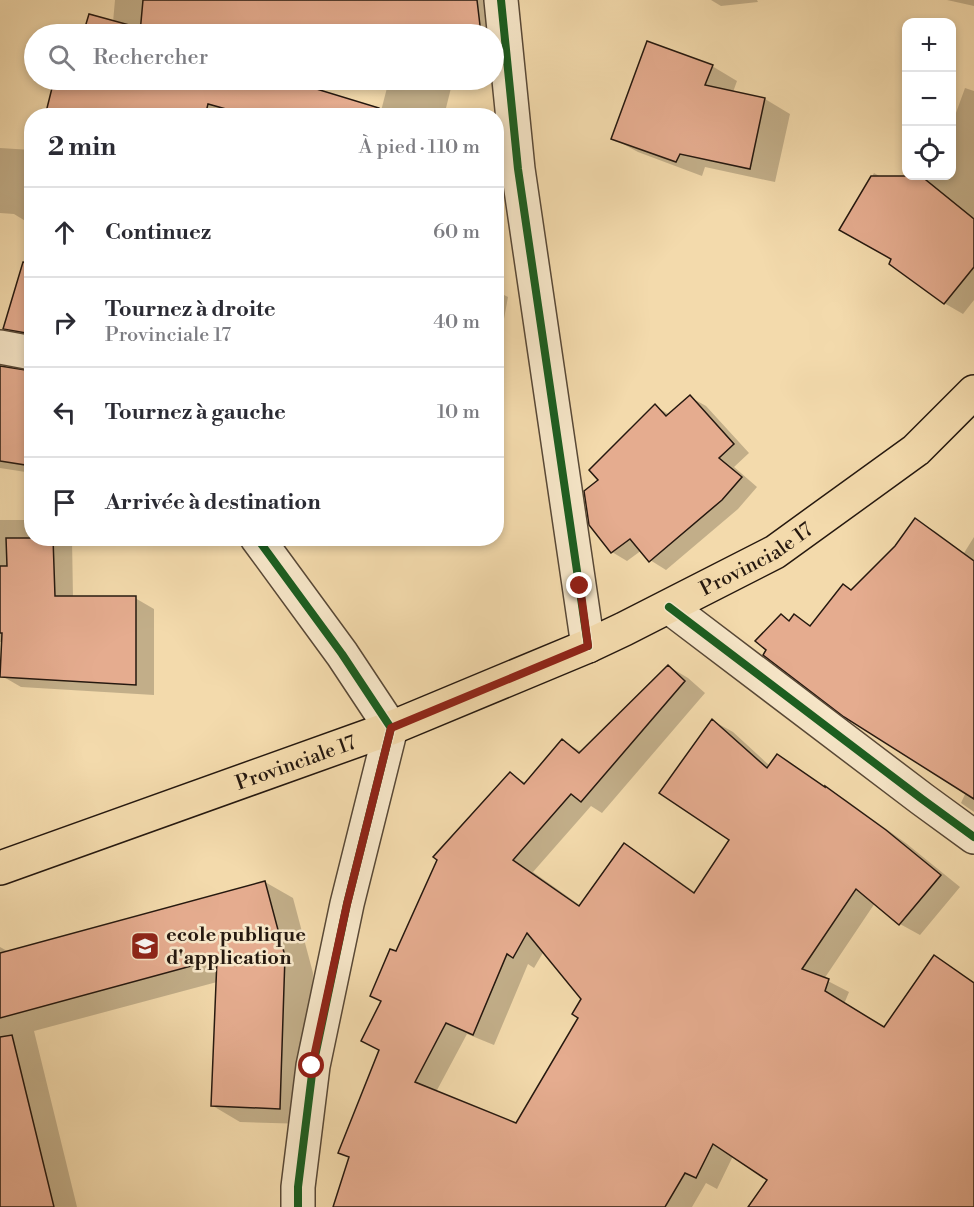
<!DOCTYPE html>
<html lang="fr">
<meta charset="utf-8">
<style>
body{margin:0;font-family:"Libre Bodoni",serif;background:#f2f2f3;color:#2b2b33}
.controls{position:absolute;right:18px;top:18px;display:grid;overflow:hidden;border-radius:12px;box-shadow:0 3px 9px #0003}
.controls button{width:54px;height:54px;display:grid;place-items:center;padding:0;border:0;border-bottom:2px solid #e1e1e2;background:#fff;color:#2b2b33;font:30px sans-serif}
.stop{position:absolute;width:18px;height:18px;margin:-14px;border:4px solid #8f2418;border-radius:50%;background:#fff}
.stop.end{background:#8f2418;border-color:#fff;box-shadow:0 2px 6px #0008}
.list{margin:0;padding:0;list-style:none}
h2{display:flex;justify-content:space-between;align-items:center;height:78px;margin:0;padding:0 24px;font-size:26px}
h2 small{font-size:20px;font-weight:400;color:#7c7c81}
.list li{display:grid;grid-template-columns:39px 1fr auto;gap:18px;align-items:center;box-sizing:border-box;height:90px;padding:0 24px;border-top:2px solid #e1e1e2}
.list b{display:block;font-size:22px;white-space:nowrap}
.list p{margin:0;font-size:20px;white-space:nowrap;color:#7c7c81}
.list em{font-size:20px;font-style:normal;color:#7c7c81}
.icon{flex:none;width:33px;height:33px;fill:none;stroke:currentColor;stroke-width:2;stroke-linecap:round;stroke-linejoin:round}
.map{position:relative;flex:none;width:974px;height:1207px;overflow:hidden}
.search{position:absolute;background:#fff;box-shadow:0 3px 9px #0003;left:24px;top:24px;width:480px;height:66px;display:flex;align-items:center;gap:15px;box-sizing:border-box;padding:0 21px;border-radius:33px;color:#7c7c81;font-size:22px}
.panel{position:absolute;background:#fff;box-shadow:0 3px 9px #0003;left:24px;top:108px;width:480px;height:438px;border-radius:24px}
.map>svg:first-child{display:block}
.shadow{fill:#0003;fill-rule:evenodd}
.building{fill:#e5ac8f;stroke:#25180f;stroke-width:1.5;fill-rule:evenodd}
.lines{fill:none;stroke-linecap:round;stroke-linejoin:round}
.minor-casing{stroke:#584836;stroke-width:36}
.primary-casing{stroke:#25180f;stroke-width:36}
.minor{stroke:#f7e7c9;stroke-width:33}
.primary{stroke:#f3daac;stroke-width:33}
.cycleway-casing{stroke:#f7e7c9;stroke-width:11}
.cycleway{stroke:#1b5e20;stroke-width:8}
.route{stroke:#8f2418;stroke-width:8}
.labels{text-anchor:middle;stroke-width:5;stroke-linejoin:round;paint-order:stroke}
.street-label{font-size:20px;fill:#25180f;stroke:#f7e7c9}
.poi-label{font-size:20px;font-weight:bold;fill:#25180f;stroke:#f7e7c9;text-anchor:start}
</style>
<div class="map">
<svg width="974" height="1207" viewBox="0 0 974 1207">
<rect width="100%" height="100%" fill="#f3daac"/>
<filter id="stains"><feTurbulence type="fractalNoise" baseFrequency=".00333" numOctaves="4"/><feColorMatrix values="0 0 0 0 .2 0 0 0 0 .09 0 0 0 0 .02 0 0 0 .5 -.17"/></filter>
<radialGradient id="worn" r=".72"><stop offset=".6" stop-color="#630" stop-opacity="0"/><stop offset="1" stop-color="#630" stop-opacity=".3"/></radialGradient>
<g class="shadow">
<polygon points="115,0 493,0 494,34 85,34 90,15 113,22"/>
<polygon points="711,0 757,0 758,2 721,6"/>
<polygon points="947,0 974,0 974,6"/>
<polygon points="712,66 737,81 733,92 765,99 790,114 775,182 705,167 702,176 638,152 612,138"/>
<polygon points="56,80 282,80 381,111 389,80 453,80 444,116 256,116 238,111 236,116 46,116"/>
<polygon points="965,88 974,91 974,300 963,314 944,303 893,259 841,229 874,173 907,192 919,176 952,176 952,124"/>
<polygon points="0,148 32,150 32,225 14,214 0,213"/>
<polygon points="32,289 32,341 26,340 5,328"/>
<polygon points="496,291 508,297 498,352 496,352"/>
<polygon points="0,368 32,373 32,473 0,468"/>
<polygon points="690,397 706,406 749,453 734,467 757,487 738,509 666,570 650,560 642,550 627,561 612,552 600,481 655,406 670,415"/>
<polygon points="0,520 32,520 32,538 72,538 73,598 135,598 154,609 154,695 21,687 2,676 3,642 0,642"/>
<polygon points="916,520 936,532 964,553 974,537 974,812 961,803 966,792 781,615 790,621 794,616 812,626 852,591 897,547"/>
<path d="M668 666 688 678 705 693 602 813 591 806 533 872 581 906 624 845 645 857 696 893 731 840 713 721 733 732 770 766 777 756 846 800 907 844 960 887 920 935 900 924 875 903 824 979 849 992 844 1004 884 1028 934 957 974 982V1207H752L769 1180 733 1156 717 1189 706 1183 692 1207H335L350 1158 340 1152 380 1051 363 1041 383 1002 372 996 396 953 510 774 526 783 562 741 582 752ZM544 951 583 999 580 1017 517 1125 436 1092 467 1034 494 1045 528 964 534 968Z"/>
<polygon points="265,882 293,898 313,973 307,1124 240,1122 213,1106 217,982 34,1031 77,1207 0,1207 0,947 9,952"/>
</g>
<g class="building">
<polygon points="143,0 477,0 481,34 316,33 316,34 83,34 89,14 133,26 132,31 140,33"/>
<polygon points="647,41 713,65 705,85 765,98 750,169 680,154 676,162 611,139"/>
<polygon points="54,80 287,80 379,108 378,116 251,116 208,104 205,116 45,116"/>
<polygon points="871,176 921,176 974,219 974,267 944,304 889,264 891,259 839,230"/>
<polygon points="23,262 32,263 32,334 3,329"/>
<polygon points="0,366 32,371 32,466 0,461"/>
<polygon points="690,395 734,444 719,458 742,477 722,500 649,562 630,539 611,553 589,525 584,491 598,480 589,470 655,404 666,416"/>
<polygon points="915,518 974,561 974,799 844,717 763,655 766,650 755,641 781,614 789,621 794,614 810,626 843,584 851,590 895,546"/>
<polygon points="6,538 53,538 55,596 136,596 136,685 0,677 2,633 0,633 0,566 7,566"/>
<path d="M668 665 685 681 581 802 571 794 513 860 579 906 624 843 694 893 729 840 659 793 712 719 767 768 777 754 825 787V786L886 830 941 875 899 925 856 889 802 969 829 979 825 991 884 1027 934 955 974 983V1207H748L767 1180 713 1144 696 1178 685 1173 665 1207H333L349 1157 338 1153 379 1050 361 1041 381 1001 370 996 390 949 396 951 437 860 433 857 510 772 524 784 562 739 579 753ZM527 933 581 999 572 1014 578 1018 516 1123 415 1082 446 1023 473 1035 507 954 513 958Z"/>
<polygon points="265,881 285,956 280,1109 211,1106 217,959 0,1018 0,953"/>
<polygon points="12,1035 54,1207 0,1207 0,1037"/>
</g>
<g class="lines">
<g class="minor-casing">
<g id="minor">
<polyline points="501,0 518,169 588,646"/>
<polyline points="0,347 32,353"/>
<polyline points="257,538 342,654 391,728 347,904 313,1066 298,1187 298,1207"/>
<polyline points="669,607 922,799 974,837"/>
</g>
</g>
<g class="primary-casing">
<g id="primary">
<path id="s1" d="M0 868 391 728 588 646 624 629 775 552 916 450 974 392"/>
</g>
</g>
<use href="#minor" class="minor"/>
<use href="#primary" class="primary"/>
<g class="cycleway-casing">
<g id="cycleway">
<polyline points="501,0 518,169 588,646"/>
<polyline points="257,538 342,654 391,728 347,904 313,1066 298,1187 298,1207"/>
<polyline points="669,607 922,799 974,837"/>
</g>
</g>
<use href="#cycleway" class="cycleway"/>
</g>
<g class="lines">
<polyline class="route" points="312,1066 347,904 391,728 588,646 580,586"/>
</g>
<defs>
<g id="school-square" transform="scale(1.5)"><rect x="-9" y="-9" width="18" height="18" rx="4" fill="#8f2418" stroke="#f7e7c9"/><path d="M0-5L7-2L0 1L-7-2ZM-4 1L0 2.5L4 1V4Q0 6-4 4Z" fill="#fff"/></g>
</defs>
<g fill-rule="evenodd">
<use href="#school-square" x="145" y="946"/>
</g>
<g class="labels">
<g class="street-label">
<text dy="7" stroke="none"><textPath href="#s1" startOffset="818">Provinciale 17</textPath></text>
<text dy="7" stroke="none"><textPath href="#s1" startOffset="314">Provinciale 17</textPath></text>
</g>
<g class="poi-label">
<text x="166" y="941">ecole publique<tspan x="166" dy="23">d'application</tspan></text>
</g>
</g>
<rect width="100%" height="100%" filter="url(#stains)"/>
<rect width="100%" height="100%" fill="url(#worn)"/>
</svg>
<div class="controls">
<button>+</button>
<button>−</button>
<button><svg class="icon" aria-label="locate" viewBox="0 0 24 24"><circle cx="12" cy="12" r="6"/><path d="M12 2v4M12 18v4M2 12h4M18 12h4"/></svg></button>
</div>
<div class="stop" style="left:312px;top:1066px"></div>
<div class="stop end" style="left:580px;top:586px"></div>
<div class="search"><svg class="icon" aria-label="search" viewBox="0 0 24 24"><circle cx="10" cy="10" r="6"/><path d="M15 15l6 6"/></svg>Rechercher</div>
<section class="panel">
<h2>2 min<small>À pied · 110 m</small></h2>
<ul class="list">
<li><svg class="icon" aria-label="ahead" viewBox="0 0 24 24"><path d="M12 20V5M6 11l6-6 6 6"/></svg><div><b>Continuez</b></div><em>60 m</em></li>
<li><svg class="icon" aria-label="right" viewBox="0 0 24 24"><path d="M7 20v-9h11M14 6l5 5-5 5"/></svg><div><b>Tournez à droite</b><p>Provinciale 17</p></div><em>40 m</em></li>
<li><svg class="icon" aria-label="left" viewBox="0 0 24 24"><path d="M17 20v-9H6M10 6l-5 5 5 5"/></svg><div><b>Tournez à gauche</b></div><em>10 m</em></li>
<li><svg class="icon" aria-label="arrive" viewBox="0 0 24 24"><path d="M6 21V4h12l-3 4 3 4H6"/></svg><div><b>Arrivée à destination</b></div></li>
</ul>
</section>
</div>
